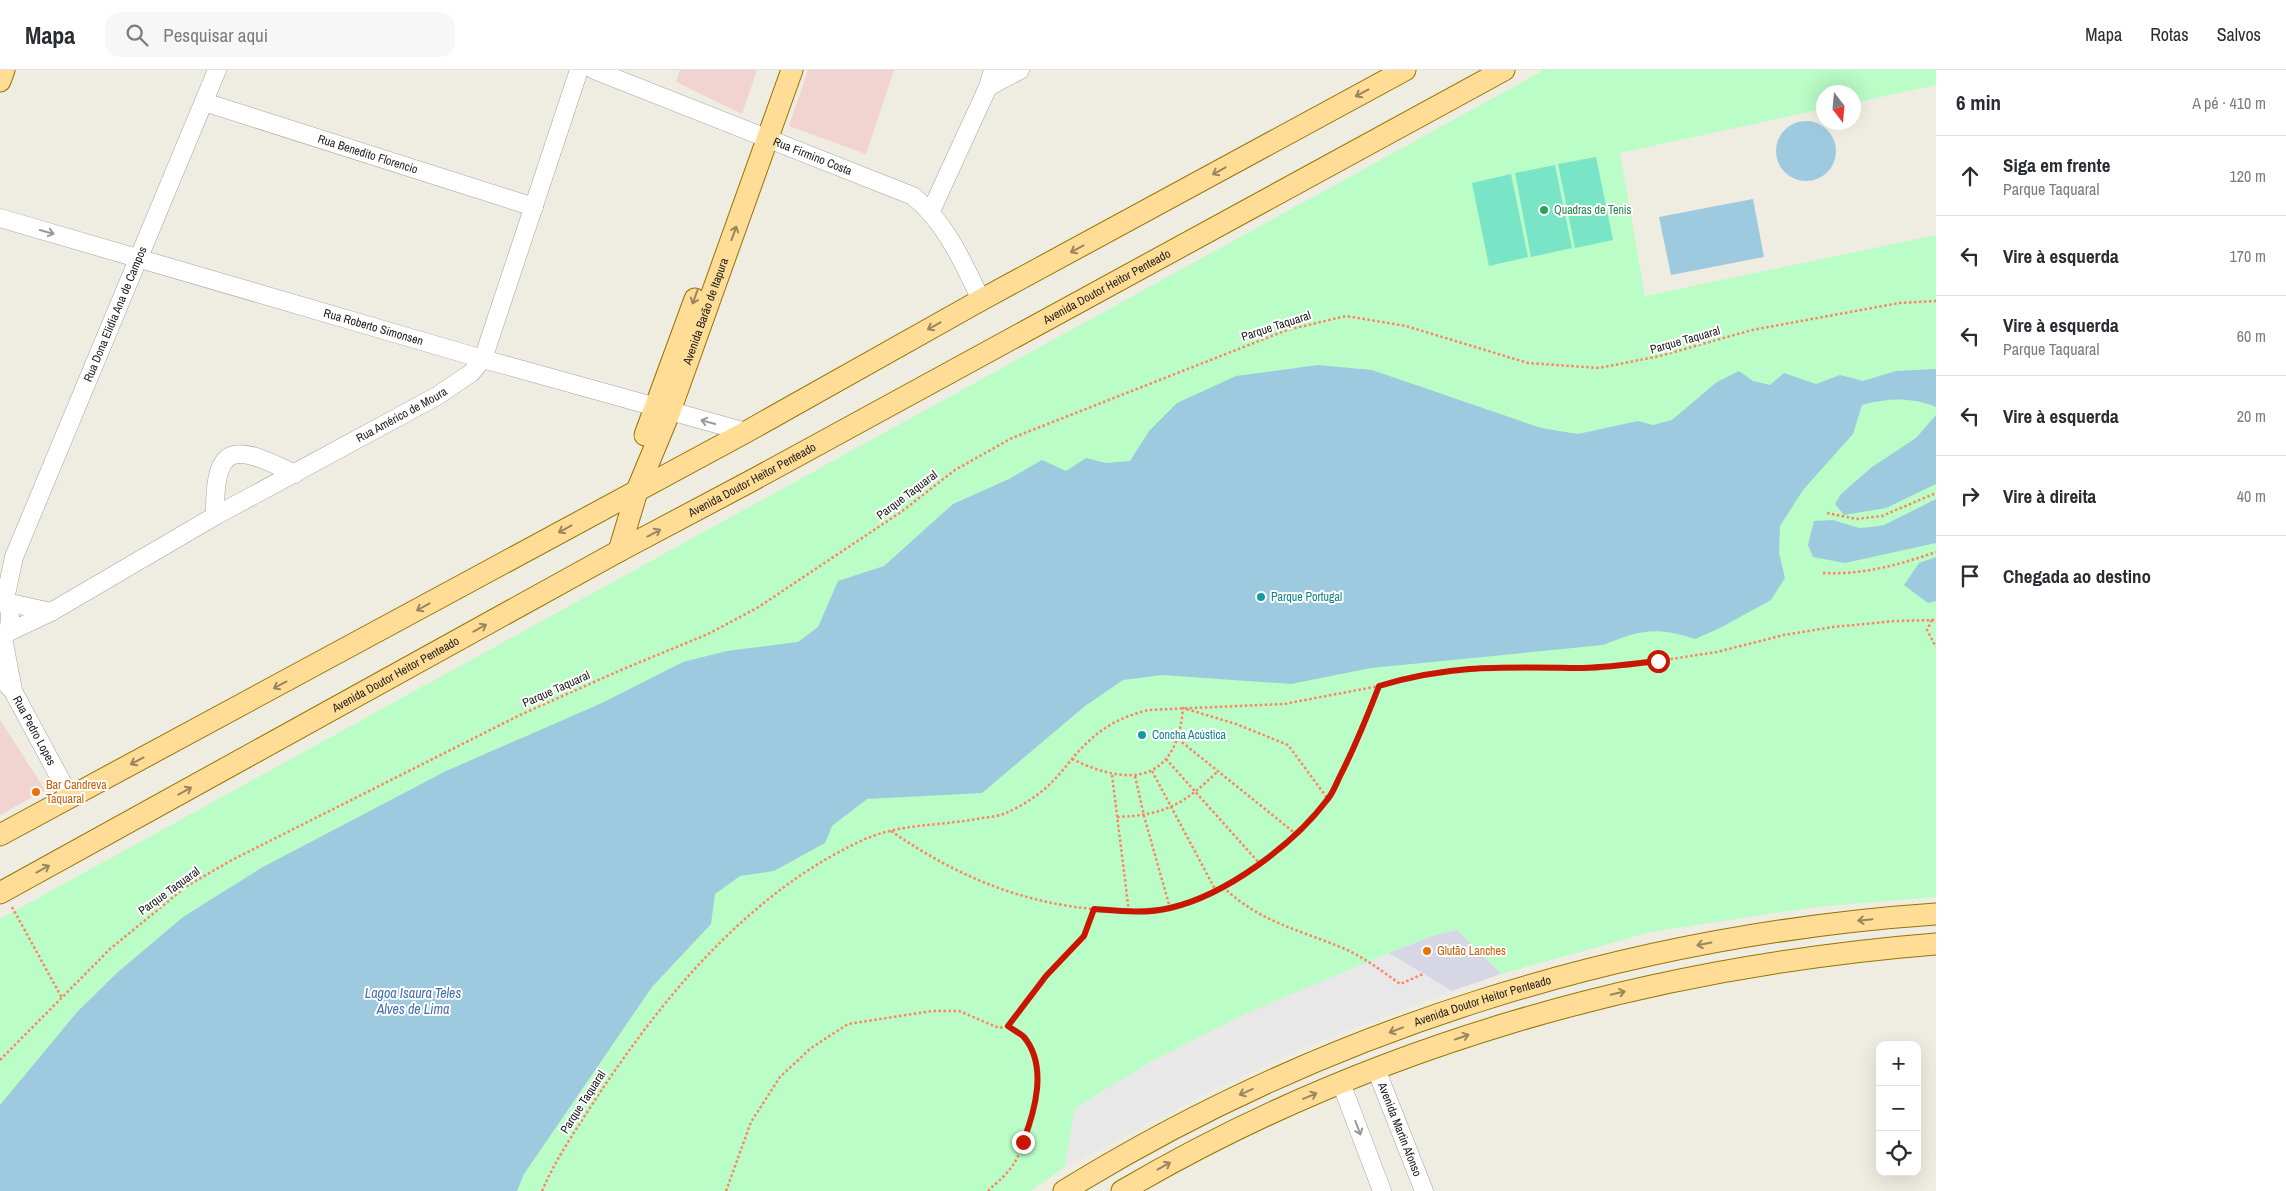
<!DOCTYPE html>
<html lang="pt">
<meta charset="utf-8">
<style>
body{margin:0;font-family:"Archivo Narrow",sans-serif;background:#f7f7f7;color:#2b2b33}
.controls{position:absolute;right:15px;bottom:15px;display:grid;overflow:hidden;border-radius:10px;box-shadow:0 5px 20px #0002}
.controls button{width:45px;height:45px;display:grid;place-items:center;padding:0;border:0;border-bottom:1px solid #e1e1e2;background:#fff;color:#2b2b33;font:25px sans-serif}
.compass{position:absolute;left:1816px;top:15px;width:45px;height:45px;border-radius:50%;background:#fff;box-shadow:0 5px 20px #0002;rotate:164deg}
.stop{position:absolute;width:15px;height:15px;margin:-11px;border:4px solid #c91600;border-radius:50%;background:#fff}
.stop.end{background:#c91600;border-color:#fff;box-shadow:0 1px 5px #0008}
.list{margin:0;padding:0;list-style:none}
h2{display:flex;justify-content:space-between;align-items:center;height:65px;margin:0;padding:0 20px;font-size:21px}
h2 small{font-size:16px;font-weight:400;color:#7c7c81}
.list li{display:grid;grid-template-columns:32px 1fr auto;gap:15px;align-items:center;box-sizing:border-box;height:80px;padding:0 20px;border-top:1px solid #e1e1e2}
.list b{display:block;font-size:19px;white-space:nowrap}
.list p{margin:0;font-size:16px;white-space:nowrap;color:#7c7c81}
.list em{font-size:16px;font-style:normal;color:#7c7c81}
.icon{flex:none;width:28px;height:28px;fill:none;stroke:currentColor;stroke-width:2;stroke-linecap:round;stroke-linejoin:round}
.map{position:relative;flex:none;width:1936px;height:1121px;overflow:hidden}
header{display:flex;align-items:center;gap:30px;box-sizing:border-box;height:70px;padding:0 25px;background:#fff;border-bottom:1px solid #e1e1e2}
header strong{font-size:24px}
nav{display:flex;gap:28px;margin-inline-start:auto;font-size:18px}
.search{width:350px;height:45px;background:#f7f7f7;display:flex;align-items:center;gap:12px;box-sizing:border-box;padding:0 18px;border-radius:15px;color:#7c7c81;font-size:19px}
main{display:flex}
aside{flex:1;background:#fff}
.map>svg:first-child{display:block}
.commercial{fill:#f1d4cf}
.park{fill:#bafdc7}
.pitch{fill:#79e4c6}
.parking{fill:#e8e8e8}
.plaza{fill:#d7d6e4}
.water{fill:#9ecae0}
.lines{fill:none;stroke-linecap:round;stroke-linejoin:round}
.minor-casing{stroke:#a3a3a3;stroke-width:19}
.major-casing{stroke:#957400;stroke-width:23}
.path{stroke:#ff8362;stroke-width:2.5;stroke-dasharray:2.5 2.5;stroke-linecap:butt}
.minor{stroke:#fff;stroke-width:18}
.major{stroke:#ffdd96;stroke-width:21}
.oneway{stroke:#99865f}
.oneway2{stroke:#999}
.route{stroke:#c91600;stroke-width:6}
.leisure-dot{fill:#2e9e5b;stroke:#fff;stroke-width:2}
.culture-dot{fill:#0f9aa8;stroke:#fff;stroke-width:2}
.food-dot{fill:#e8710a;stroke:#fff;stroke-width:2}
.labels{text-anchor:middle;stroke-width:4;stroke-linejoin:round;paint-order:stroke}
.street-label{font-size:12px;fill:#1c1c1c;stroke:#fff}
.leisure-label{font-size:12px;fill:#27864d;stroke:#fff;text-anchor:start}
.culture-label{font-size:12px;fill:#0d838f;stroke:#fff;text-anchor:start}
.food-label{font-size:12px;fill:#c56008;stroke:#fff;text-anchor:start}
.water-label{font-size:14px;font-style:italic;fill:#436eb2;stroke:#fff}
</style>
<header>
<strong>Mapa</strong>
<div class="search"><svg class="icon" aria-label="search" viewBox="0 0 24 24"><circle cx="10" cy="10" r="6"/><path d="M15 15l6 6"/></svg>Pesquisar aqui</div>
<nav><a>Mapa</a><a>Rotas</a><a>Salvos</a></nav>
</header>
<main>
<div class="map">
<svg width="1936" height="1121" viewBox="0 0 1936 1121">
<rect width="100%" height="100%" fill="#efece1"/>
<g class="commercial">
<polygon points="680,0 757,0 742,44 676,12"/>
<polygon points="808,0 894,0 866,84 789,56"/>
<polygon points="0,650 45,720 0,745"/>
</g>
<polygon class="park" points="1544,0 1936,0 1936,15 1854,33 1854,22 1824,22 1823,39 1620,83 1645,226 1936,165 1936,827 1815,837 1651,862 1501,904 1457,860 1435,865 1389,883 1154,990 1075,1038 1065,1097 1030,1121 0,1121 0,849"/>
<g class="pitch">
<polygon points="1596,87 1613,170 1575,178 1558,94"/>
<polygon points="1555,95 1572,178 1531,187 1515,103"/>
<polygon points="1511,104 1528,187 1489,196 1472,113"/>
</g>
<polygon class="parking" points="1389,883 1452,921 1302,978 1211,1021 1065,1097 1075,1038 1154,990 1247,943"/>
<polygon class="plaza" points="1457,860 1501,904 1452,921 1389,883 1435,865"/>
<g class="water">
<circle cx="1806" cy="81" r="30"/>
<polygon points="1753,129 1764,187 1671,205 1659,147"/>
<path d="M1318 295 1372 300 1541 358 1578 364 1638 351 1653 355 1672 350 1717 312 1739 301 1753 311 1770 315 1784 303 1816 314 1840 305 1863 311 1896 301 1936 299V337C1910 327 1889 328 1862 335L1853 364 1803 420 1780 456 1779 483 1785 508 1771 530 1720 558 1695 569C1656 556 1640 560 1603 575L1371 598 1291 614 1162 605 1123 610 1085 636 982 723 867 729 832 756 825 773 774 801 740 806 715 824 711 854 652 917 524 1104 517 1121H0V1035L78 941 118 902 183 847 261 798 446 701 602 633 683 592 727 581 798 572 818 557 838 511 884 496 953 434 1009 409 1042 390 1066 401 1086 388 1106 393 1130 391 1149 361 1177 333 1236 306Z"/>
<polygon points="1936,345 1936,414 1886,438 1844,445 1835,434 1841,424 1872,397 1916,368"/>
<polygon points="1936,429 1936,473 1845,493 1813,487 1808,475 1814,451 1833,450 1859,458 1871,457 1884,455"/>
<polygon points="1936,487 1936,531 1928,533 1904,515 1919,493"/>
</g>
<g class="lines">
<g class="minor-casing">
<g id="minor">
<path id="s1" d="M594 0 913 126C946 153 963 192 981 230"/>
<polyline points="988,17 1020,0"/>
<path id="s2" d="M204 32 534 137"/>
<polyline points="931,141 988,17 993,0"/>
<path id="s3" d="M0 148 483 289 746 362"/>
<path d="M215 446C214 369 236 375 295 404"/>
<path d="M0 525C13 536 13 557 2 569"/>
<path id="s4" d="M5 529 14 487 217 0"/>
<polyline points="6,532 51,542"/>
<path id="s5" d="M7 563 51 542 215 446 437 326 471 303 483 289 579 0"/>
<polyline points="3,568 13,620"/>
<path id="s6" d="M0 607 13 621 70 727"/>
<path id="s7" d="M1376 999 1424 1121"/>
<polyline points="1341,1013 1382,1121"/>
</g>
</g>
<g class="major-casing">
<g id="major">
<polyline points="0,11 4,0"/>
<polyline points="645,365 695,229"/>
<path id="s8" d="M619 481 638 418 670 341 792 0"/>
<polyline points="0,765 746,362 981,230 1405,0"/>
<path id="s9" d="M0 823 619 481 751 411 1504 0"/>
<path id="s10" d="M1064 1121C1326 959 1629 865 1936 844"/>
<path d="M1122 1121C1370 975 1650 897 1936 874"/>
</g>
</g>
<g class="path">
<polyline points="1827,443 1856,449 1882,446 1936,423"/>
<path d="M1823 503C1862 505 1899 495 1936 482"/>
<polyline points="1932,550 1927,560 1936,577"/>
<polyline points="1178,669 1296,764"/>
<path d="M1072 689C1131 718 1177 712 1183 638L1236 654 1288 675 1328 729"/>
<polyline points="1166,689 1260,794"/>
<polyline points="1152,701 1216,821"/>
<polyline points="1112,705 1129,842"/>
<polyline points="1135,706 1144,746 1170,838"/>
<path d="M1117 747C1166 745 1184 734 1218 701"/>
<path d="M891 761C958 807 1022 834 1104 840 1125 842 1151 843 1172 837 1210 826 1246 805 1277 780 1294 765 1314 748 1328 729 1349 700 1366 650 1379 616"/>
<path d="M1223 817C1261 853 1298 859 1345 879 1365 888 1382 901 1400 914L1423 904"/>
<polyline points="12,837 62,928"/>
<polyline points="0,990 110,879 187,816 232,790 520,645 621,600 708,564 757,538 901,442 955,400 1012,368 1287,260 1346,246 1406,256 1528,293 1599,298 1660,286 1752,260 1899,233 1936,231"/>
<path d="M542 1121C556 1088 576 1060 595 1030 662 928 749 822 863 770 900 753 942 756 982 748 990 747 999 746 1006 743 1022 736 1041 724 1053 711 1065 699 1075 683 1088 672 1105 655 1125 646 1148 640L1284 634 1379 616 1415 605 1463 598 1538 596 1572 598 1658 591 1717 582 1784 565 1833 557 1894 551 1936 550"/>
<polyline points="726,1121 751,1052 780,1007 811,978 848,954 932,941 959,941 999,958 1008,956 1046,906 1084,866 1094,839"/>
<path d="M988 1121C995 1114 1004 1107 1010 1099 1029 1076 1042 1013 1034 984 1031 971 1019 963 1008 956"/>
</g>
<use href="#minor" class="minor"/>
<use href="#major" class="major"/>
</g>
<defs><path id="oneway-shaft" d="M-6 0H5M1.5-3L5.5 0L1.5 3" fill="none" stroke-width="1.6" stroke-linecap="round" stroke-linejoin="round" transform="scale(1.25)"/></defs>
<g class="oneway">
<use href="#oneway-shaft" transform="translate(1362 23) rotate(152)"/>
<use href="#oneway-shaft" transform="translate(1219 101) rotate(151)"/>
<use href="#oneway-shaft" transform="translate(734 163) rotate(-70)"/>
<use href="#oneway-shaft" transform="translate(1077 179) rotate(152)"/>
<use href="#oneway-shaft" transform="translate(695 227) rotate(110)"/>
<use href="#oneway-shaft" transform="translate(934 256) rotate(151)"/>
<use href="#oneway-shaft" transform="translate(565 459) rotate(151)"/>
<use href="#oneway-shaft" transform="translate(654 463) rotate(-28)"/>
<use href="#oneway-shaft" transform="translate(423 537) rotate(151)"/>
<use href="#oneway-shaft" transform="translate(480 558) rotate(-29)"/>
<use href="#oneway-shaft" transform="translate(280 615) rotate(152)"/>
<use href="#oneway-shaft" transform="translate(137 691) rotate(152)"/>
<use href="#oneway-shaft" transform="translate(185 721) rotate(-29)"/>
<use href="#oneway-shaft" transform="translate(43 799) rotate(-29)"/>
<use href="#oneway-shaft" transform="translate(1865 850) rotate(174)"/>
<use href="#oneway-shaft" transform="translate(1704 874) rotate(169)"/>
<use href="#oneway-shaft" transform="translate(1618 923) rotate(-13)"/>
<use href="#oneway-shaft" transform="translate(1396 960) rotate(159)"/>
<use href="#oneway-shaft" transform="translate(1462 967) rotate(-19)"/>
<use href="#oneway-shaft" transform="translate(1246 1022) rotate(156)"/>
<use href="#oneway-shaft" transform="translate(1310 1026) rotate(-23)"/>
<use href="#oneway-shaft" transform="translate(1164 1096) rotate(-29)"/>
</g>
<g class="oneway2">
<use href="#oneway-shaft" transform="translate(47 162) rotate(16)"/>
<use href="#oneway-shaft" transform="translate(708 352) rotate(-165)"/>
<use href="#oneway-shaft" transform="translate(1358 1058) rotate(69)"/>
</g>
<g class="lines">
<path class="route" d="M1023 1072C1035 1041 1048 996 1024 967 1020 963 1013 960 1008 956L1046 906 1084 866 1094 839C1119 841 1146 844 1170 838 1226 825 1293 775 1327 730 1333 723 1336 714 1340 706 1355 677 1367 647 1379 616 1449 595 1500 597 1571 598 1600 599 1630 594 1658 591"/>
</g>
<circle class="leisure-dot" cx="1544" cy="140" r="5"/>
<g class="culture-dot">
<circle cx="1261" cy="527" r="5"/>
<circle cx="1142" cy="665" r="5"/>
</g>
<g class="food-dot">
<circle cx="36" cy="722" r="5"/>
<circle cx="1427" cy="881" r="5"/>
</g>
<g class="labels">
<g class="street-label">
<text dy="4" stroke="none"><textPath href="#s2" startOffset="172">Rua Benedito Florencio</textPath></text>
<text dy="4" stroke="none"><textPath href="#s1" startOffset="235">Rua Firmino Costa</textPath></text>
<text dy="4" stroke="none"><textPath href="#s9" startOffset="1262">Avenida Doutor Heitor Penteado</textPath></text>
<text dy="4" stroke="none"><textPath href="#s8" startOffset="255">Avenida Barão de Itapura</textPath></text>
<text dy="4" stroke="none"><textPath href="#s4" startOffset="306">Rua Dona Elidia Ana de Campos</textPath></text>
<text transform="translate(1276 256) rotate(-18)" y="4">Parque Taquaral</text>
<text dy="4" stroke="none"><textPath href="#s3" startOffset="389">Rua Roberto Simonsen</textPath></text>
<text transform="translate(1685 270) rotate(-16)" y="4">Parque Taquaral</text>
<text dy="4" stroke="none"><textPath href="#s5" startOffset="451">Rua Américo de Moura</textPath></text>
<text dy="4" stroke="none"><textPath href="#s9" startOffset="858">Avenida Doutor Heitor Penteado</textPath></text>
<text transform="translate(907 425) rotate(-37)" y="4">Parque Taquaral</text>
<text dy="4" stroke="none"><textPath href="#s9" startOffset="452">Avenida Doutor Heitor Penteado</textPath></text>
<text transform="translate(556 619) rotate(-24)" y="4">Parque Taquaral</text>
<text dy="4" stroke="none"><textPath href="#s6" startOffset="64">Rua Pedro Lopes</textPath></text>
<text transform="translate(169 821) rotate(-36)" y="4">Parque Taquaral</text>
<text dy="4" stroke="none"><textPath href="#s10" startOffset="461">Avenida Doutor Heitor Penteado</textPath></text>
<text transform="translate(583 1032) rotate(-57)" y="4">Parque Taquaral</text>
<text dy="4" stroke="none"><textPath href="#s7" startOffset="65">Avenida Martin Afonso</textPath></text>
</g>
<g class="leisure-label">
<text x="1554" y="144">Quadras de Tenis</text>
</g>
<g class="culture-label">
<text x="1271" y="531">Parque Portugal</text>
<text x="1152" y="669">Concha Acústica</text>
</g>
<g class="food-label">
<text x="46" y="719">Bar Candreva<tspan x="46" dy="14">Taquaral</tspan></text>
<text x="1437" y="885">Glutão Lanches</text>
</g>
<g class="water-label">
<text x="413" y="928">Lagoa Isaura Teles<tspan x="413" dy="16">Alves de Lima</tspan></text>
</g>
</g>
</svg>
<div class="controls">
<button>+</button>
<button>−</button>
<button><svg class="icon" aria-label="locate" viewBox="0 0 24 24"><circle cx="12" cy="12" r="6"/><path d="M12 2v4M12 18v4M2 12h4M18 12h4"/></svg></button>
</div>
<svg class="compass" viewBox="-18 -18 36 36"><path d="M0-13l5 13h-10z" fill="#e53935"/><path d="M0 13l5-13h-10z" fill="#7c7c81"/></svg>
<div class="stop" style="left:1658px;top:591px"></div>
<div class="stop end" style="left:1023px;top:1072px"></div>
</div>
<aside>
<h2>6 min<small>A pé · 410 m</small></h2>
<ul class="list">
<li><svg class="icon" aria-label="ahead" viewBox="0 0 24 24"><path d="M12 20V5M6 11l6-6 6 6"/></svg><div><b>Siga em frente</b><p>Parque Taquaral</p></div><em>120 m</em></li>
<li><svg class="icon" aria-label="left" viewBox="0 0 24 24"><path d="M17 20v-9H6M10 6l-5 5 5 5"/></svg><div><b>Vire à esquerda</b></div><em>170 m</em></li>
<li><svg class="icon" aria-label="left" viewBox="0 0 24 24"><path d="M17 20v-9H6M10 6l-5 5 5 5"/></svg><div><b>Vire à esquerda</b><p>Parque Taquaral</p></div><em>60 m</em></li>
<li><svg class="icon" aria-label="left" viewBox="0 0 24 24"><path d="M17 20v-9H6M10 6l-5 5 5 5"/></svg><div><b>Vire à esquerda</b></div><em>20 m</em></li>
<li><svg class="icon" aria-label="right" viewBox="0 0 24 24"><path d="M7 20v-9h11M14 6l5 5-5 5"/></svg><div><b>Vire à direita</b></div><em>40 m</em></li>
<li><svg class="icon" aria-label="arrive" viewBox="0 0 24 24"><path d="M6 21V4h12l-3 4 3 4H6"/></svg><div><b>Chegada ao destino</b></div></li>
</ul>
</aside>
</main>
